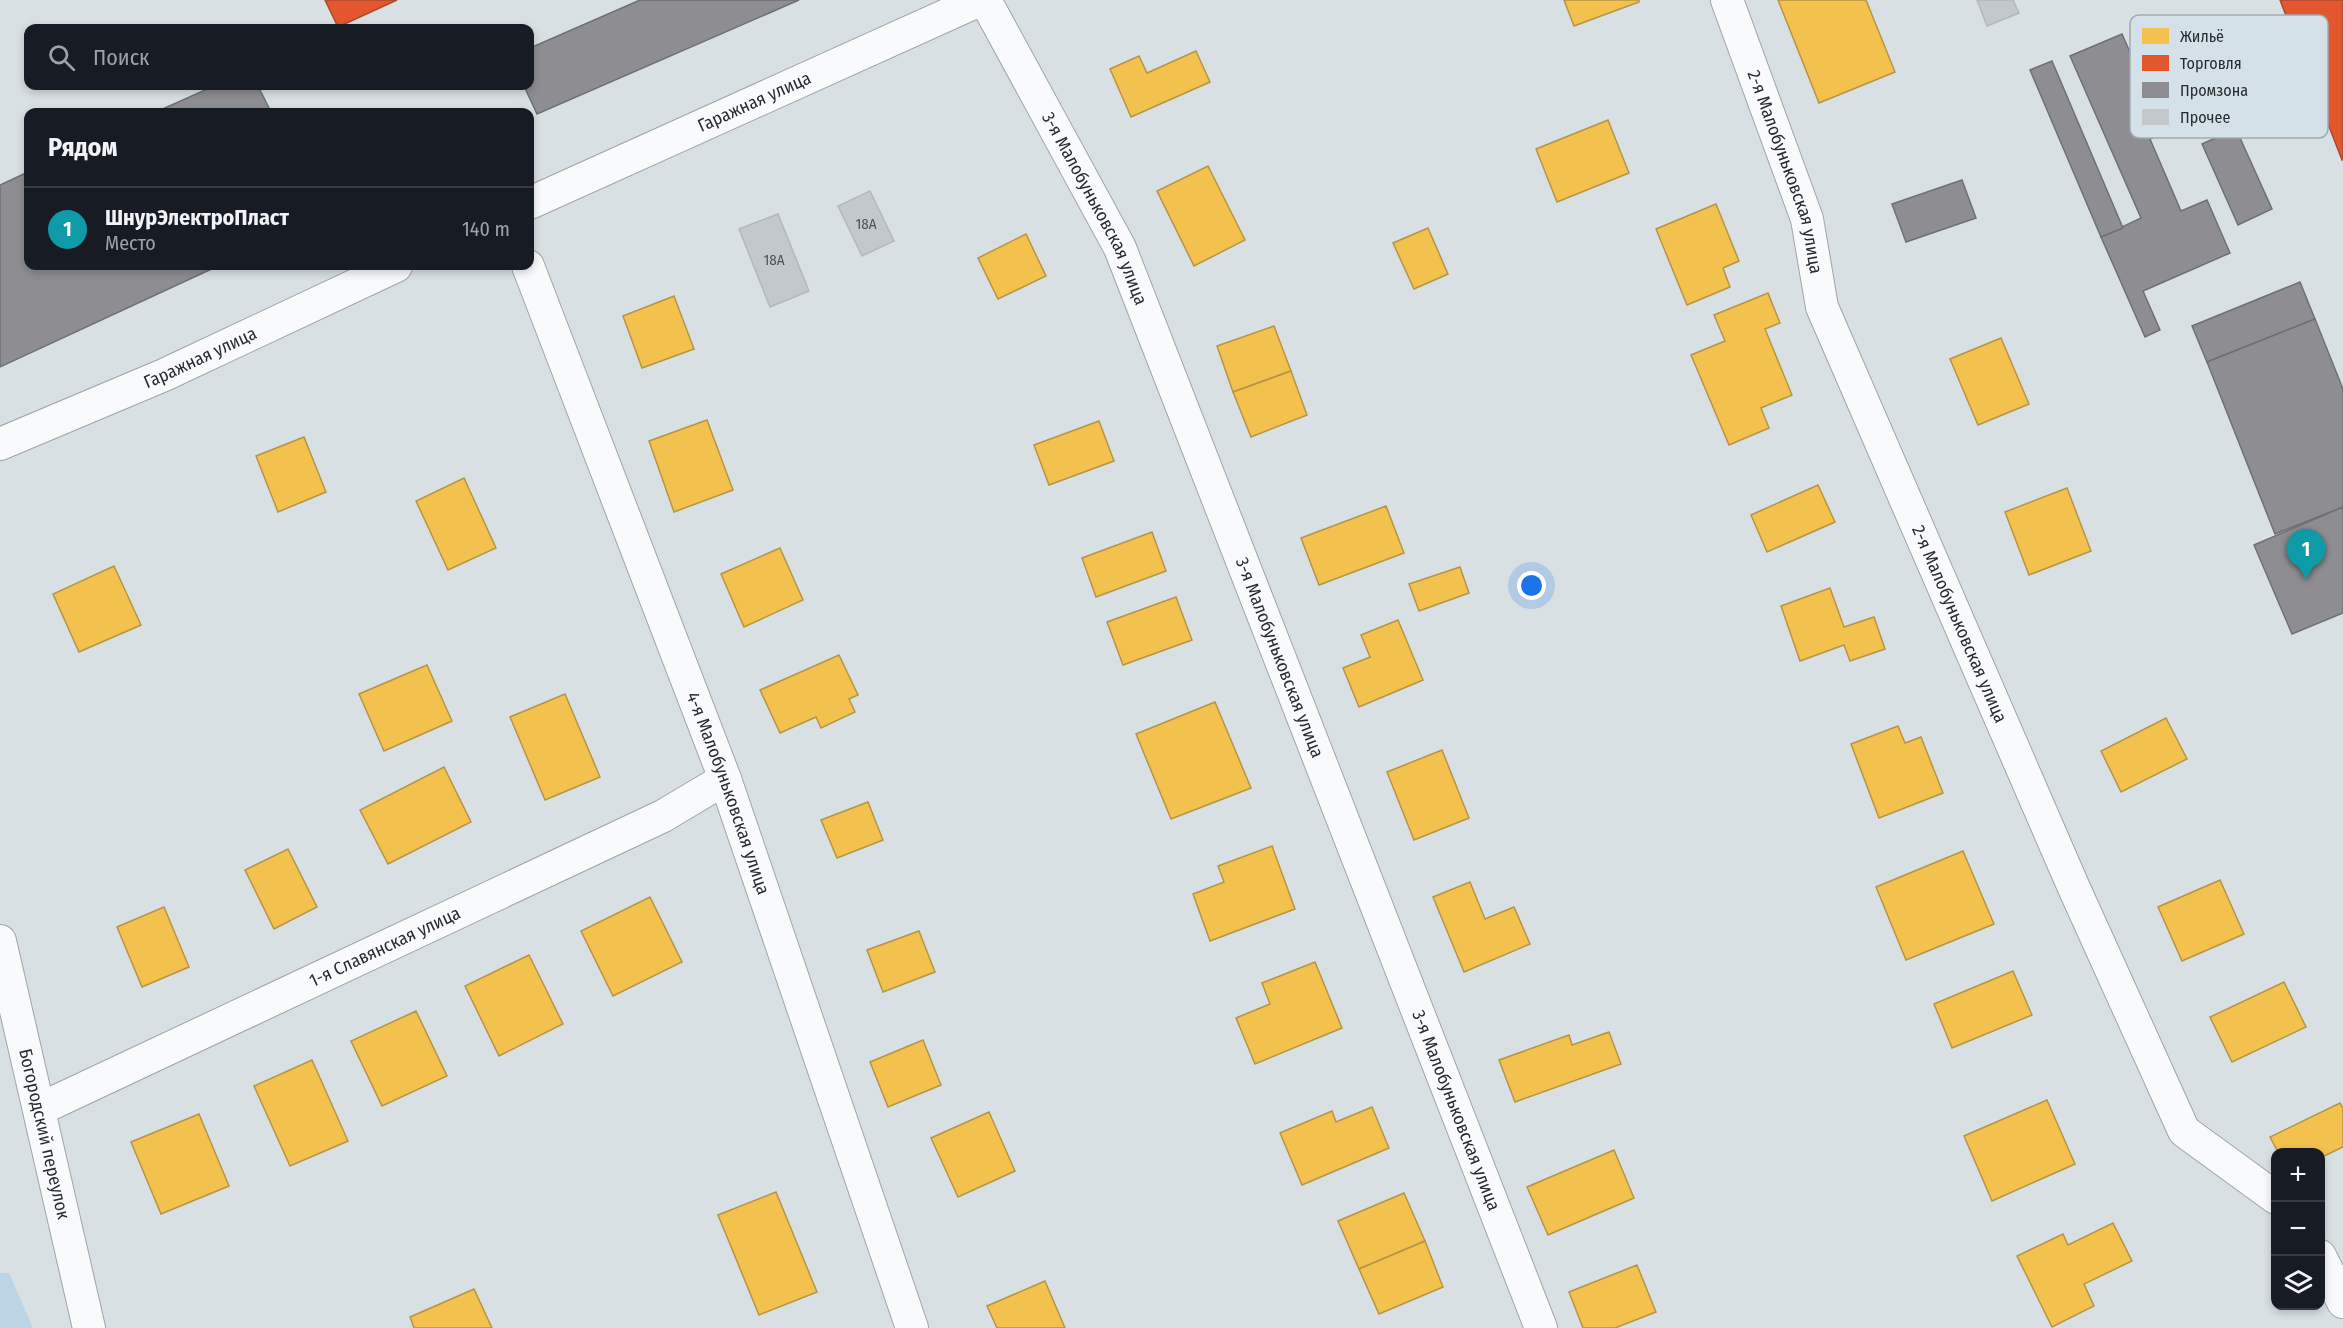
<!DOCTYPE html>
<html lang="ru">
<meta charset="utf-8">
<style>
body{margin:0;font-family:"Fira Sans Condensed",sans-serif;background:#242831;color:#f1f3f6}
.controls{position:absolute;right:18px;bottom:18px;display:grid;overflow:hidden;border-radius:12px;box-shadow:0 3px 9px #0003}
.controls button{width:54px;height:54px;display:grid;place-items:center;padding:0;border:0;border-bottom:2px solid #363941;background:#171b24;color:#f1f3f6;font:30px sans-serif}
.you{position:absolute;left:1532px;top:586px;width:21px;height:21px;margin:-15px;border:4px solid #fff;border-radius:50%;background:#1a73e8;box-shadow:0 0 0 9px #1a73e833}
.badge{display:grid;place-items:center;width:39px;height:39px;border-radius:50%;background:#7c3aed;color:#fff;font-size:20px;font-weight:700}
.pin{position:absolute;translate:-50% -50px;filter:drop-shadow(0 2px 3px #0008)}
.pin::after{content:'';position:absolute;top:32px;width:21px;height:18px;background:inherit;clip-path:polygon(0 0,100% 0,50% 100%)}
.list{margin:0;padding:0;list-style:none}
h2{display:flex;justify-content:space-between;align-items:center;height:78px;margin:0;padding:0 24px;font-size:26px}
h2 small{font-size:20px;font-weight:400;color:#9ea1a6}
.list li{display:grid;grid-template-columns:39px 1fr auto;gap:18px;align-items:center;box-sizing:border-box;height:84px;padding:0 24px;border-top:2px solid #363941}
.list b{display:block;font-size:22px;white-space:nowrap}
.list p{margin:0;font-size:20px;white-space:nowrap;color:#9ea1a6}
.list em{font-size:20px;font-style:normal;color:#9ea1a6}
.icon{flex:none;width:33px;height:33px;fill:none;stroke:currentColor;stroke-width:2;stroke-linecap:round;stroke-linejoin:round}
.map{position:relative;flex:none;width:2343px;height:1328px;overflow:hidden}
.search{position:absolute;background:#171b24;box-shadow:0 3px 9px #0003;left:24px;top:24px;width:510px;height:66px;display:flex;align-items:center;gap:15px;box-sizing:border-box;padding:0 21px;border-radius:12px;color:#9ea1a6;font-size:22px}
.panel{position:absolute;background:#171b24;box-shadow:0 3px 9px #0003;left:24px;top:108px;width:510px;height:162px;border-radius:12px}
.map>svg:first-child{display:block}
.green{fill:#bbd5e5}
.homes{fill:#f2c14e;stroke:#b59445;stroke-width:1.5}
.shops{fill:#e4572e;stroke:#ab4a2e;stroke-width:1.5}
.industry{fill:#8d8d92;stroke:#6e7074;stroke-width:1.5}
.building{fill:#c2c8cb;stroke:#b3b8bb;stroke-width:1.5}
.lines{fill:none;stroke-linecap:round;stroke-linejoin:round}
.street-casing{stroke:#9fa4a8;stroke-width:34}
.street{stroke:#f9fafb;stroke-width:32}
.labels{text-anchor:middle;stroke-width:6;stroke-linejoin:round;paint-order:stroke}
.number-label{font-size:15px;fill:#4e5356}
.street-label{font-size:18px;fill:#272c2f;stroke:#d4e1e9}
.key{fill:#d4e1e9;stroke:#a0abb1;stroke-width:1.5}
.key-label{font-size:16px;fill:#272c2f}
</style>
<div class="map">
<svg width="2343" height="1328" viewBox="0 0 2343 1328">
<rect width="100%" height="100%" fill="#d9e0e4"/>
<polygon class="green" points="0,1273 9,1273 33,1328 0,1328"/>
<g class="homes">
<polygon points="1564,0 1639,0 1639,2 1574,26"/>
<polygon points="1778,0 1866,0 1895,72 1819,103"/>
<polygon points="1196,51 1210,82 1131,117 1110,69 1139,56 1147,73"/>
<polygon points="1608,120 1629,173 1557,202 1536,149"/>
<polygon points="1208,166 1245,240 1194,266 1157,191"/>
<polygon points="1716,204 1739,261 1723,268 1730,287 1687,305 1656,229"/>
<polygon points="1428,228 1448,274 1414,289 1393,243"/>
<polygon points="1026,234 1046,276 998,299 978,258"/>
<polygon points="1768,293 1780,323 1765,329 1792,395 1761,408 1769,428 1729,445 1691,355 1725,341 1714,315"/>
<polygon points="674,296 694,349 642,368 623,316"/>
<polygon points="1274,326 1291,371 1233,392 1217,346"/>
<polygon points="2001,338 2029,404 1978,425 1950,359"/>
<polygon points="1291,371 1307,415 1251,437 1233,392"/>
<polygon points="707,420 733,490 674,512 649,441"/>
<polygon points="1099,421 1114,461 1049,485 1034,445"/>
<polygon points="304,437 326,492 278,512 256,456"/>
<polygon points="464,478 496,548 448,570 416,501"/>
<polygon points="1818,485 1835,522 1767,552 1751,515"/>
<polygon points="2067,488 2091,551 2029,575 2005,512"/>
<polygon points="1386,506 1404,553 1319,585 1301,538"/>
<polygon points="1152,532 1166,571 1096,597 1082,558"/>
<polygon points="780,548 803,600 744,627 721,574"/>
<polygon points="114,566 141,625 79,652 53,594"/>
<polygon points="1460,567 1469,593 1419,611 1409,584"/>
<polygon points="1830,588 1844,627 1874,617 1885,649 1850,661 1844,645 1800,661 1781,606"/>
<polygon points="1176,597 1192,640 1123,665 1107,622"/>
<polygon points="1398,620 1423,680 1359,707 1343,668 1370,657 1361,635"/>
<polygon points="839,655 858,695 849,699 855,712 821,728 816,717 780,733 760,690"/>
<polygon points="427,665 452,721 384,751 359,694"/>
<polygon points="565,694 600,777 545,800 510,717"/>
<polygon points="1215,702 1251,788 1171,819 1136,734"/>
<polygon points="2166,718 2187,759 2121,792 2101,751"/>
<polygon points="1898,726 1905,743 1921,737 1943,793 1879,818 1851,744"/>
<polygon points="1442,750 1469,818 1414,840 1387,772"/>
<polygon points="444,767 471,822 388,864 360,810"/>
<polygon points="868,802 883,840 837,858 821,820"/>
<polygon points="1272,846 1295,909 1210,941 1193,894 1224,882 1218,866"/>
<polygon points="288,849 317,907 274,929 245,870"/>
<polygon points="1963,851 1994,924 1906,960 1876,887"/>
<polygon points="2220,880 2244,934 2182,961 2158,907"/>
<polygon points="1470,882 1485,919 1514,907 1530,944 1464,972 1433,897"/>
<polygon points="650,897 682,962 613,996 581,931"/>
<polygon points="164,907 189,967 142,987 117,927"/>
<polygon points="919,931 935,972 883,992 867,950"/>
<polygon points="529,955 563,1024 499,1056 465,986"/>
<polygon points="1315,962 1342,1028 1255,1064 1236,1018 1270,1004 1262,983"/>
<polygon points="2013,971 2032,1015 1952,1048 1934,1004"/>
<polygon points="2284,982 2306,1027 2232,1062 2210,1017"/>
<polygon points="416,1011 447,1076 382,1106 351,1041"/>
<polygon points="1609,1032 1621,1064 1515,1102 1499,1060 1569,1035 1572,1045"/>
<polygon points="923,1040 941,1085 888,1107 870,1062"/>
<polygon points="312,1060 348,1141 290,1166 254,1086"/>
<polygon points="2047,1100 2075,1164 1992,1201 1964,1136"/>
<polygon points="2340,1103 2343,1108 2343,1147 2320,1158 2320,1152 2278,1152 2270,1137"/>
<polygon points="1372,1107 1389,1148 1302,1185 1280,1133 1332,1111 1336,1122"/>
<polygon points="989,1112 1015,1171 958,1197 931,1138"/>
<polygon points="199,1114 229,1186 161,1214 131,1142"/>
<polygon points="1614,1150 1634,1198 1548,1235 1527,1187"/>
<polygon points="776,1192 817,1292 759,1315 718,1215"/>
<polygon points="1404,1193 1425,1241 1359,1269 1338,1221"/>
<polygon points="2113,1223 2132,1261 2084,1284 2094,1306 2052,1327 2017,1256 2063,1234 2068,1245"/>
<polygon points="1425,1241 1443,1287 1379,1314 1359,1269"/>
<polygon points="1637,1265 1656,1312 1615,1328 1583,1328 1569,1292"/>
<polygon points="1045,1281 1065,1328 997,1328 987,1306"/>
<polygon points="474,1289 492,1328 414,1328 410,1317"/>
</g>
<g class="shops">
<polygon points="325,0 397,0 338,27"/>
<polygon points="2280,0 2343,0 2343,159 2342,160"/>
</g>
<g class="industry">
<polygon points="640,0 799,0 537,114 524,86 530,86 530,48"/>
<polygon points="2122,34 2165,132 2150,139 2181,211 2207,200 2230,253 2143,291 2160,330 2145,337 2101,237 2141,218 2070,56"/>
<polygon points="2052,61 2123,228 2101,237 2030,70"/>
<polygon points="214,86 258,86 271,112 156,112"/>
<polygon points="2236,129 2272,209 2238,225 2202,144"/>
<polygon points="28,172 28,266 218,266 0,367 0,185"/>
<polygon points="1962,180 1976,218 1906,242 1892,204"/>
<polygon points="2300,282 2315,319 2207,362 2192,326"/>
<polygon points="2315,319 2343,389 2343,507 2275,534 2207,362"/>
<polygon points="2343,507 2343,613 2292,634 2254,545"/>
</g>
<g class="building">
<polygon points="1977,0 2013,0 2019,13 1987,26"/>
<polygon points="870,191 894,241 862,256 838,206"/>
<polygon points="778,214 809,291 770,307 739,229"/>
</g>
<g class="lines">
<g class="street-casing">
<g id="street">
<path id="s1" d="M985 0 1120 248 1541 1328"/>
<path id="s2" d="M1727 0 1807 219 1822 307 2074 888 2184 1131 2276 1198"/>
<path id="s3" d="M530 203 980 0"/>
<path id="s4" d="M528 266 725 779 912 1328"/>
<path id="s5" d="M0 444 164 375 396 266"/>
<path id="s6" d="M0 941 89 1328"/>
<path id="s7" d="M40 1109 663 816 725 779"/>
<polyline points="2320,1256 2343,1302"/>
</g>
</g>
<use href="#street" class="street"/>
</g>
<g class="labels">
<g class="number-label">
<text x="866" y="229">18А</text>
<text x="774" y="265">18А</text>
</g>
<g class="street-label">
<text dy="6" stroke="none"><textPath href="#s3" startOffset="246">Гаражная улица</textPath></text>
<text dy="6" stroke="none"><textPath href="#s2" startOffset="182">2-я Малобуньковская улица</textPath></text>
<text dy="6" stroke="none"><textPath href="#s1" startOffset="236">3-я Малобуньковская улица</textPath></text>
<text dy="6" stroke="none"><textPath href="#s5" startOffset="218">Гаражная улица</textPath></text>
<text dy="6" stroke="none"><textPath href="#s2" startOffset="668">2-я Малобуньковская улица</textPath></text>
<text dy="6" stroke="none"><textPath href="#s1" startOffset="722">3-я Малобуньковская улица</textPath></text>
<text dy="6" stroke="none"><textPath href="#s4" startOffset="564">4-я Малобуньковская улица</textPath></text>
<text dy="6" stroke="none"><textPath href="#s7" startOffset="381">1-я Славянская улица</textPath></text>
<text dy="6" stroke="none"><textPath href="#s1" startOffset="1208">3-я Малобуньковская улица</textPath></text>
<text dy="6" stroke="none"><textPath href="#s6" startOffset="198">Богородский переулок</textPath></text>
</g>
</g>
<rect x="2130" y="15" width="198" height="123" rx="9" class="key"/>
<rect x="2142" y="28" width="27" height="16" fill="#f2c14e"/>
<rect x="2142" y="55" width="27" height="16" fill="#e4572e"/>
<rect x="2142" y="82" width="27" height="16" fill="#8d8d92"/>
<rect x="2142" y="109" width="27" height="16" fill="#c2c8cb"/>
<g class="key-label">
<text x="2180" y="42">Жильё</text>
<text x="2180" y="69">Торговля</text>
<text x="2180" y="96">Промзона</text>
<text x="2180" y="123">Прочее</text>
</g>
</svg>
<div class="controls">
<button>+</button>
<button>−</button>
<button><svg class="icon" aria-label="layers" viewBox="0 0 24 24"><path d="M12 4l9 5-9 5-9-5zM3 14l9 5 9-5"/></svg></button>
</div>
<div class="you"></div>
<div class="pin badge" style="left:2306px;top:579px;background:#0f9aa8">1</div>
<div class="search"><svg class="icon" aria-label="search" viewBox="0 0 24 24"><circle cx="10" cy="10" r="6"/><path d="M15 15l6 6"/></svg>Поиск</div>
<section class="panel">
<h2>Рядом<small></small></h2>
<ul class="list">
<li><span class="badge" style="background:#0f9aa8">1</span><div><b>ШнурЭлектроПласт</b><p>Место</p></div><em>140 m</em></li>
</ul>
</section>
</div>
